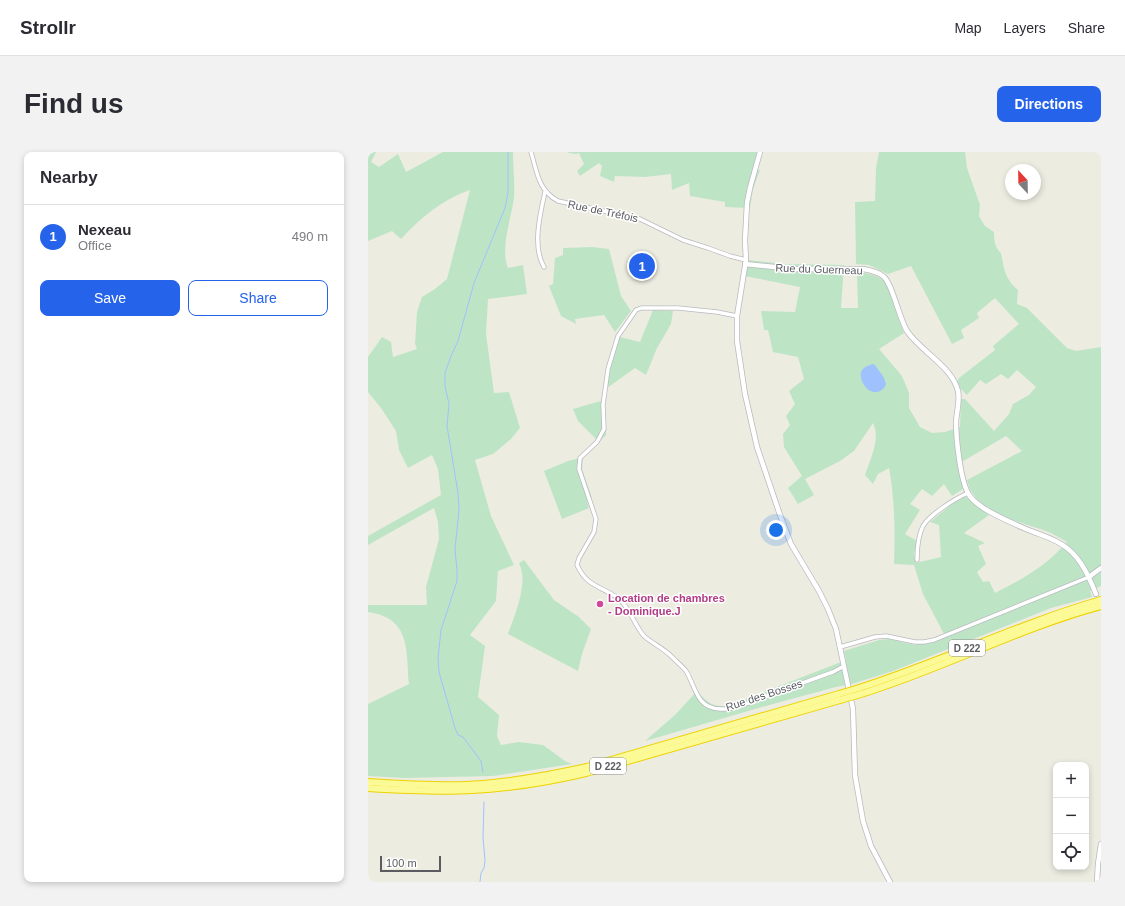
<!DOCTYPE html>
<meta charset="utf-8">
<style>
body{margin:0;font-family:Arial,sans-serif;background:#f2f2f3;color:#2b2b33}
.controls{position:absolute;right:12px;bottom:12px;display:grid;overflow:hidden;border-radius:8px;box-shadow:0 2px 6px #0003}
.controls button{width:36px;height:36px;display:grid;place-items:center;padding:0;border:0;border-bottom:1px solid #e1e1e2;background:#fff;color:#2b2b33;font:20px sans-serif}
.compass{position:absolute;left:637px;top:12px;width:36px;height:36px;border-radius:50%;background:#fff;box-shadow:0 2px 6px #0003;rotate:338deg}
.scale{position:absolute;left:12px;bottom:10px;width:61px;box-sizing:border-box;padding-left:4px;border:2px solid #5a5c62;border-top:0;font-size:11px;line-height:14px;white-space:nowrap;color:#5a5c62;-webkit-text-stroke:3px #fff;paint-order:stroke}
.you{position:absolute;left:408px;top:378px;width:14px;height:14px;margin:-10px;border:3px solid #fff;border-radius:50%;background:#1a73e8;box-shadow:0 0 0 6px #1a73e833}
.badge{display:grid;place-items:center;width:26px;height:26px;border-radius:50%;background:#2563eb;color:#fff;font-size:13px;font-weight:700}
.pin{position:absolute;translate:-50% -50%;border:2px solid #fff;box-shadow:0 1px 4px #0006}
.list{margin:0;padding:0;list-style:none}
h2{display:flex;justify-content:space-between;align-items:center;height:52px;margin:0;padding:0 16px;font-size:17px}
h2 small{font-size:13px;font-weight:400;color:#7c7c81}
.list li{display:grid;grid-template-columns:26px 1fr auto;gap:12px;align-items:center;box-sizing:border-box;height:64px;padding:0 16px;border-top:1px solid #e1e1e2}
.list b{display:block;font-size:15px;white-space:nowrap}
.list p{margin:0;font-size:13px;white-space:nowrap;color:#7c7c81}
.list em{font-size:13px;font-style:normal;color:#7c7c81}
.actions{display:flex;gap:8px;padding:12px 16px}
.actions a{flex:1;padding:9px 0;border:1px solid #2563eb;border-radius:8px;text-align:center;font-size:14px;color:#2563eb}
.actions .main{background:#2563eb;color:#fff}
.icon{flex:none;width:22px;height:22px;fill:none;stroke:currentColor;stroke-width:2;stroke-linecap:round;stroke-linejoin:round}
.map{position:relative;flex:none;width:733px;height:730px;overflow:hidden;border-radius:8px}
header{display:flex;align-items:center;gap:24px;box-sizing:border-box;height:56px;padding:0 20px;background:#fff;border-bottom:1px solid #e1e1e2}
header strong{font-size:19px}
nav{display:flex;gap:22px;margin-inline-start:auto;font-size:14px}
.intro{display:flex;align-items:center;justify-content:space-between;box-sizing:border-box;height:96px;padding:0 24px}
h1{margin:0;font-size:28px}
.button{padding:10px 18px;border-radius:8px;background:#2563eb;color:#fff;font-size:14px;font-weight:700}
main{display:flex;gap:24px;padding:0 24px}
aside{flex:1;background:#fff;border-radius:8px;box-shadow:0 2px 6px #0003}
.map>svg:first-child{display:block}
.green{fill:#bde5c5;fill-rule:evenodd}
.water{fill:#9fc2ff}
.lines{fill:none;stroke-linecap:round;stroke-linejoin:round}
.stream{stroke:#9fc2ff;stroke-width:1}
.minor-casing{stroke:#b9bac0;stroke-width:5}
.tertiary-casing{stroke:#b9bac0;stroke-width:6}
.trunk-casing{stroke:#eed200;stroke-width:8}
.minor{stroke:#fff;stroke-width:3.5}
.tertiary{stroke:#fff;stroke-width:4.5}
.trunk{stroke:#fcfa96;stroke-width:6}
.trunk-bridge-casing{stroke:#eed200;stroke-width:8;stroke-linecap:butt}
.trunk-bridge{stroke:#fcfa96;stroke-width:6}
.hotel-dot{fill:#d1479c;stroke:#fff;stroke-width:1.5}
.labels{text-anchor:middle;stroke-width:3;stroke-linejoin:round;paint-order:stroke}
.shield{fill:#fff;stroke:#8c8d91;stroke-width:1}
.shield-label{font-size:10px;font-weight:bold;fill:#5a5c62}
.street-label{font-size:11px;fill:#5a5c62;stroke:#fff}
.hotel-label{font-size:11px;font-weight:bold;fill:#b23c85;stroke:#fff;text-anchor:start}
</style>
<header>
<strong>Strollr</strong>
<nav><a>Map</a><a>Layers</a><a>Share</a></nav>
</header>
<div class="intro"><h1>Find us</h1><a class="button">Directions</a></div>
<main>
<aside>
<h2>Nearby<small></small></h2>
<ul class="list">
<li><span class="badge">1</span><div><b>Nexeau</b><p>Office</p></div><em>490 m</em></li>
</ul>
<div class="actions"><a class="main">Save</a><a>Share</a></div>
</aside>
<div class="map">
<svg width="733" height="730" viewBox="0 0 733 730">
<rect width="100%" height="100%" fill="#edece1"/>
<g class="green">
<path d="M0 0H8L3 10 11 15 30 2 38 20 75 0H145C145 15 147 31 146 46 143 68 132 96 140 116L155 113 159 142 120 147 118 182 126 241 141 240 152 276 143 287 125 302 107 308 123 364 146 413 130 419 128 449 102 483 117 494 110 545 131 563 129 584 133 593 151 590 175 593 197 609 204 612 125 624 36 626 0 624V552L41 532C38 498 43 466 0 460V453H59L58 435 71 387 70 370 66 356 0 393V384L73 343 70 317 64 303 40 316 31 298 28 279 13 256 0 240V205L14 185 23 190 25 205 49 197 47 192 49 160 54 145 67 137 79 127 102 38C75 47 52 66 33 87L24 79 0 89Z"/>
<polygon points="200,0 389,0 384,19 392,18 385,37 382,56 357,55 357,50 322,44 321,31 304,38 303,22 277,25 247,24 246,30 232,24 234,14 231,11 212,24 209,19 216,12 211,1 208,2 201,1"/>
<path d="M511 0H597L599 16 612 53 611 64 617 74 626 80C626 88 627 96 633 101 636 117 637 127 650 138L649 152 659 156 699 196 708 199 733 195V434L722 439 724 445 683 456 525 519 484 532 468 535 394 555 277 589 307 563 329 539C340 551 344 555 360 554L478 508 476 499 511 488 521 487 547 493 576 482 555 442 546 413 526 412C527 380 527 349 521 316L510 322 505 332 497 323C502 307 513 287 505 271L486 299 472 309 437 327 446 343 430 352 420 336 434 324 416 295 415 282 422 273 418 264 427 252 421 239 436 227 430 205 405 200 400 178H396L393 159 427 160 432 135 377 124 379 108 417 112 476 113 473 156H490L489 120C500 121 509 123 518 130L536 181 511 197 534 224 541 241V256L552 275 564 281 577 280 592 275 593 247H597L626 279 641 262 645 252 661 243 668 235 649 218 640 227 633 222 618 232 612 228 599 243 592 236 589 230 591 226 627 198 625 194 651 172 627 146 609 161 611 166 593 178 596 186 584 192 543 114 520 122 501 113 488 112 487 50 507 49 508 16ZM638 284 654 299 599 328C606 362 655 370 683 381 688 384 694 387 699 390 677 415 656 426 627 441L621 429 615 430 609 420 618 412 610 394 617 391 596 381 621 363 598 345H595L590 347 562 370 571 373 573 405 548 411 546 402 549 389 537 382 552 358 542 352 554 337 564 344 576 332 584 344 595 337 589 311 597 308Z"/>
<polygon points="224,95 241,97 253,144 263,159 247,180 236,163 207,167 208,172 193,164 181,134 185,132 187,106 195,103 195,96"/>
<polygon points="285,158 305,159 303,172 289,196 278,223 267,216 239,236 243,211 252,185 272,190"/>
<polygon points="236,248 238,283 231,290 210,269 205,257"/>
<polygon points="215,305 214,317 224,346 219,349 221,356 194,367 176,319 200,309"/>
<path d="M156 408 186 448 211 465 223 477 214 502 210 519 140 482C147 462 161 430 151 411Z"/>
</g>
<path class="water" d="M505 212 507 213C510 218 516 224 517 229 519 232 517 235 515 237 501 249 486 223 496 216 498 214 502 213 505 212Z"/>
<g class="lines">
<g class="stream">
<polyline points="115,620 113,609 95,585 90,583 87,576 71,520 70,506 73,478 89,429 89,419 87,397 91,358 90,341 79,274 81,252 77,234 77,221 83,204 90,189 106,131 137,56 140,41 140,0"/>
<polyline points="112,730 113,721 116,716 117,709 115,685 116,650"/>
</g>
<g class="minor-casing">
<g id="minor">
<path d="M163 0C169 20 170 38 190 49L272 67 315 88 340 96 362 104 378 108"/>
<path d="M176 115C164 95 172 62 177 40"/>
<path d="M369 164 349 160 310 156H273L268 158 250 184 240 217 235 253 236 277 229 290 212 306 211 317 228 367 226 380 211 406 209 413C219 435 233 434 250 446 262 455 266 473 276 484 285 492 297 497 305 506 309 510 314 514 318 519 328 535 328 556 352 557 366 558 383 550 396 545 419 537 442 528 465 520L476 514"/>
<path d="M549 408C549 397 550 384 555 374 561 363 588 346 600 341"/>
<polyline points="472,495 507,485 518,484 547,490 556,490 566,488 721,425"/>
</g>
</g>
<g class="tertiary-casing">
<g id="tertiary">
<polyline points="392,0 382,36 379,51 377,89 378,108 369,164 369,189 377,242 389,295 412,363 423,392 451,439 460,457 468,477 485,557 487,623 495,669 503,694 522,730"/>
<path d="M377 112 427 117H495C502 118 509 120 515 124 524 130 531 166 539 179 552 199 584 214 590 239 592 248 589 259 588 269 588 286 592 326 600 341 603 348 611 353 617 357 630 365 644 371 658 377 672 383 687 386 699 396 714 408 721 425 728 442"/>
<polyline points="721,425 733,416"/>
<polyline points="729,730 730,712 733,692"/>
</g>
</g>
<g class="trunk-casing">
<g id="trunk">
<path d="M491 536C573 510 650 472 733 448"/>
<path d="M493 542C574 517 651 476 733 454"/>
<path d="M0 630C32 632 65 634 98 633 139 631 179 624 219 615L471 542"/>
<path d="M0 636C34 638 69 640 104 638 142 636 180 630 218 621L472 548"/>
</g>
</g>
<use href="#minor" class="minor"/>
<use href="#tertiary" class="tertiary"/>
<use href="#trunk" class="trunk"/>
<g class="trunk-bridge-casing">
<g id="trunk-bridge">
<polyline points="471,542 491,536"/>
<polyline points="472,548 493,542"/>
</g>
</g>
<use href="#trunk-bridge" class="trunk-bridge"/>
</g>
<circle class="hotel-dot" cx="232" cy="452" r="4"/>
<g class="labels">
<g class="shield">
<rect x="581" y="488" width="36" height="16" rx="3"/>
<rect x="222" y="606" width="36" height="16" rx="3"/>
</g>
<g class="shield-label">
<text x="599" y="500">D 222</text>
<text x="240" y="618">D 222</text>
</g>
<g class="street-label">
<text transform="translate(235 59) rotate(12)" y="4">Rue de Tréfois</text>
<text transform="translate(451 117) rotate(2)" y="4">Rue du Guerneau</text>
<text transform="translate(396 543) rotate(-18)" y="4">Rue des Bosses</text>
</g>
<g class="hotel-label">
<text x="240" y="450">Location de chambres<tspan x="240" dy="13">- Dominique.J</tspan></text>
</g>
</g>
</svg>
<div class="controls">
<button>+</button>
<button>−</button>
<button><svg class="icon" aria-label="locate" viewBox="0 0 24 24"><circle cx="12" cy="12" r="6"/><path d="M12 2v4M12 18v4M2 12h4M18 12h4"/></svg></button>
</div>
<svg class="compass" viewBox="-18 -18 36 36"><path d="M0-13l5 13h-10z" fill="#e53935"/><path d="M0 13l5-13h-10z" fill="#7c7c81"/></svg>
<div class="scale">100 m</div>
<div class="you"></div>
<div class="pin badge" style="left:274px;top:114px">1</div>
</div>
</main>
